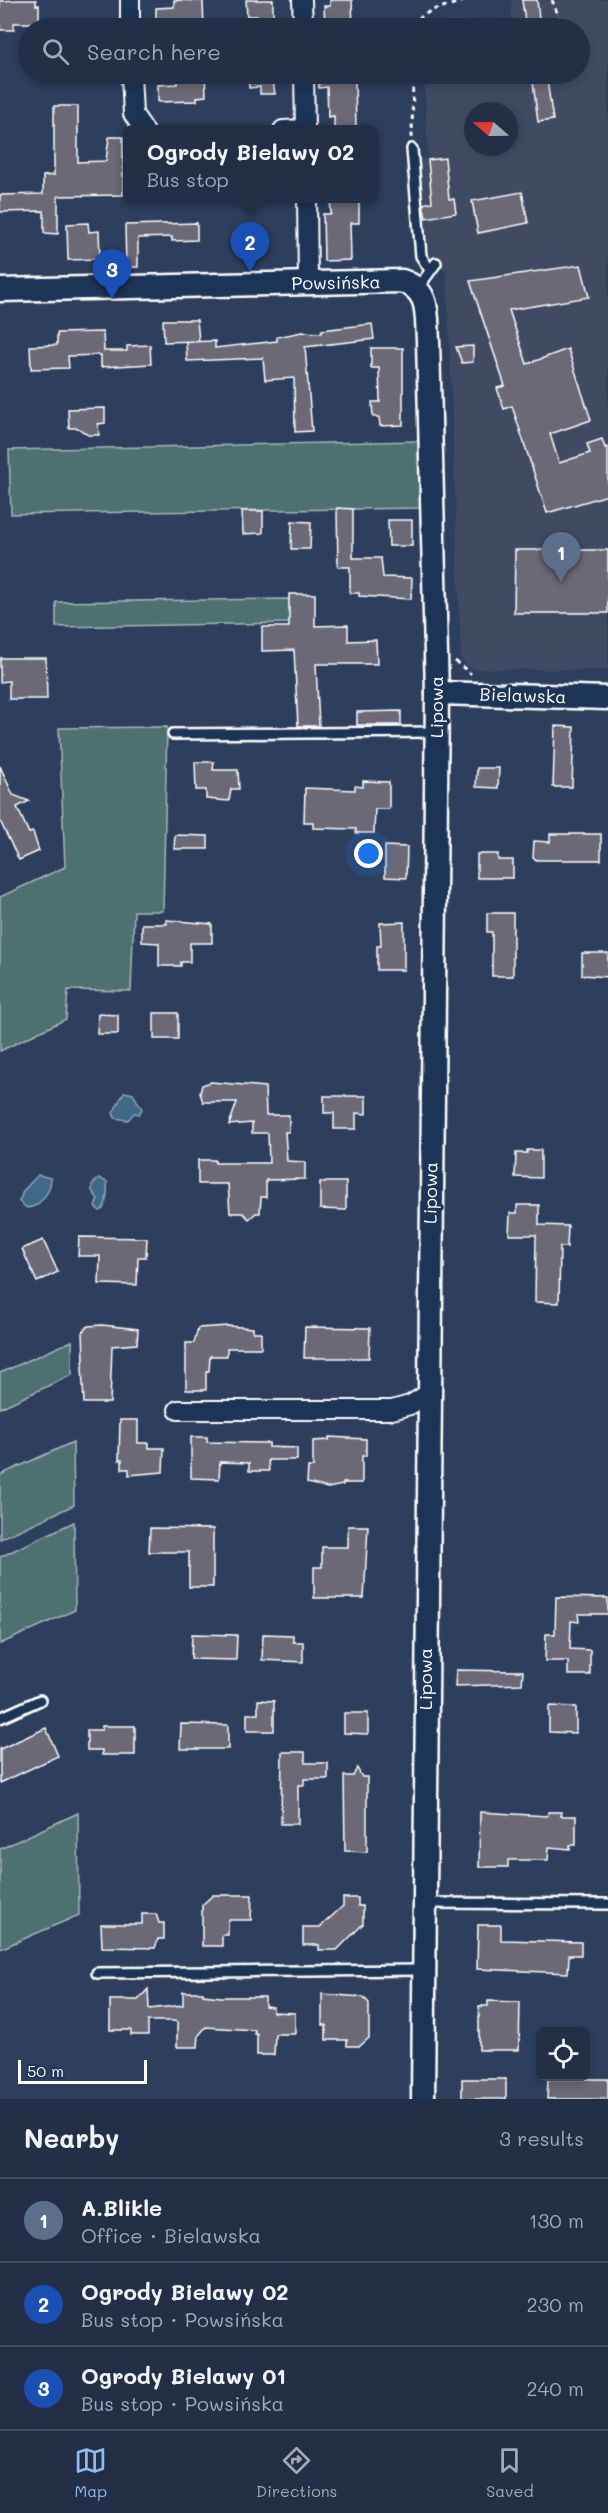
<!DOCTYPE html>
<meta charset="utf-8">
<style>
body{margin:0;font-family:Mali,sans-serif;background:#2e3b51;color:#f1f3f6}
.controls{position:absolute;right:18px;bottom:18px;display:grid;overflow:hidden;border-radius:9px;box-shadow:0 3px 9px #0003}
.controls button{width:54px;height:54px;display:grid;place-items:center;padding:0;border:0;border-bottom:2px solid #3f4a5f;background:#222f46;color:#f1f3f6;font:30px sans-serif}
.compass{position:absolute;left:464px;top:102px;width:54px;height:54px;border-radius:50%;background:#222f46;box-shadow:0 3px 9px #0003;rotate:290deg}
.scale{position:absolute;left:18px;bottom:15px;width:129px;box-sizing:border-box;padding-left:6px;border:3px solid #fff;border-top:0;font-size:16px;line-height:21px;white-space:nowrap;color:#fff;-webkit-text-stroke:4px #1d3557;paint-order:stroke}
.you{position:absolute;left:369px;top:854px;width:21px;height:21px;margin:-15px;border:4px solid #fff;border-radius:50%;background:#1a73e8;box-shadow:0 0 0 9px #1a73e833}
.badge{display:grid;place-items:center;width:39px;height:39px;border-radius:50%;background:#90b9f0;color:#fff;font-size:20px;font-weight:700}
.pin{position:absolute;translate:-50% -50px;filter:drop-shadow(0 2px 3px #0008)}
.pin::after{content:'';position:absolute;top:32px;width:21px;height:18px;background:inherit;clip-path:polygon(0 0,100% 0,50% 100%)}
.popup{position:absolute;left:123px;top:125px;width:255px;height:78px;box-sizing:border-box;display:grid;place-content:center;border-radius:9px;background:#222f46;filter:drop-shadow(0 2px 4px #0005);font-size:20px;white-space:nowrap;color:#a2a9b3}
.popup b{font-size:22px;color:#f1f3f6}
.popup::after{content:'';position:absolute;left:50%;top:100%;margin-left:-12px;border:12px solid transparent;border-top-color:#222f46}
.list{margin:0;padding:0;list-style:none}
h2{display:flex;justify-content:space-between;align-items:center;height:78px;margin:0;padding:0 24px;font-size:26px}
h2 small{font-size:20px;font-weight:400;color:#a2a9b3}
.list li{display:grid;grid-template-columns:39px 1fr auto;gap:18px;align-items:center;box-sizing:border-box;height:84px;padding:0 24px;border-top:2px solid #3f4a5f}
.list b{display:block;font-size:22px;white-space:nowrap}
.list p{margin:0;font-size:20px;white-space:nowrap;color:#a2a9b3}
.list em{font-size:20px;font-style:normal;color:#a2a9b3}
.icon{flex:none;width:33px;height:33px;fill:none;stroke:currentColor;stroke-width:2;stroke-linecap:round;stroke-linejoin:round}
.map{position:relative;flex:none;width:608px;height:2099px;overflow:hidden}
.search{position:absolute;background:#222f46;box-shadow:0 3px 9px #0003;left:18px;right:18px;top:18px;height:66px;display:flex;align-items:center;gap:15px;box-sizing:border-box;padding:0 21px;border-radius:33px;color:#a2a9b3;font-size:22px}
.sheet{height:330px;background:#222f46}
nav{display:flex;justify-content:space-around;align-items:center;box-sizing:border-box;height:84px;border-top:2px solid #3f4a5f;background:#222f46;font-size:16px;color:#a2a9b3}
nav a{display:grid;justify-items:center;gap:3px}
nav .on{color:#90b9f0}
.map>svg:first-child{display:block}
.built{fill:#404c64;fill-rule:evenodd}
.green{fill:#4e7071;stroke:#a6b8b8;stroke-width:1.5}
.water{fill:#406788;stroke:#8ca4b8;stroke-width:1.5}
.building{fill:#6c6976;stroke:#fff;stroke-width:1.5}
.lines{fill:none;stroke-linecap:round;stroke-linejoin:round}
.service-casing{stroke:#fff;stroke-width:14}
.minor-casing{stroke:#fff;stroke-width:22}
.tertiary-casing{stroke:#fff;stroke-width:27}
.path{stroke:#fff;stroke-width:3;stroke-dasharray:4.5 4.5;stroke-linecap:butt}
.service{stroke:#1d3557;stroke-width:9}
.minor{stroke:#1d3557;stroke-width:18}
.tertiary{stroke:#1d3557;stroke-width:22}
.labels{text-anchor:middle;stroke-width:6;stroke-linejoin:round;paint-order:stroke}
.street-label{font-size:18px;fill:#fff;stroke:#1d3557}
</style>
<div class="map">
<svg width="608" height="2099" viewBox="0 0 608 2099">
<rect width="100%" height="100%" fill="#2d3f5d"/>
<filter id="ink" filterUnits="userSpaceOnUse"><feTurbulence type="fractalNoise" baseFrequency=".0167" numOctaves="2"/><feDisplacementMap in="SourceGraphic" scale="12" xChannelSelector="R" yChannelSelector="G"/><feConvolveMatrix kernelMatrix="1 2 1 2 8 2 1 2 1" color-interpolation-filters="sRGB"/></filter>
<g filter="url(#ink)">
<path class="built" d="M515 0H608V670L474 669 464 663 461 656 447 272 430 257 419 160 428 159 424 74H580V28H429L435 22 512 19 511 1ZM473 111H509V147H473Z"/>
<g class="green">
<polygon points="419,441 421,508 11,514 9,450"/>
<polygon points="289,599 290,623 56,627 56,602"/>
<polygon points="167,727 163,911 134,911 131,991 68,990 66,1019 0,1051 0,897 65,867 59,728"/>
<polygon points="72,1341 72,1375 0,1408 0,1373"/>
<polygon points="73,1442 74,1505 0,1539 0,1475"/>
<polygon points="74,1522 75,1610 0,1644 0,1557"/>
<polygon points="78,1813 79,1915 0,1949 0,1849"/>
</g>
<g class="water">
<polygon points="124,1092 133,1094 142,1109 139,1114 134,1113 128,1120 115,1118 113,1113"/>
<path d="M38 1175 51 1178C51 1190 41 1207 27 1208L19 1202 23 1191Z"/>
<path d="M99 1178 107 1182C108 1191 107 1208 100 1211L95 1207 98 1199 92 1191V1185Z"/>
</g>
<g class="building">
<polygon points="19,0 36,0 36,5 39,5 39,23 14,23 14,30 0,30 0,1"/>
<polygon points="174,0 203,1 204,28 175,28 174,24 156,25 156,8 174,7"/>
<polygon points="246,0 273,0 273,22 258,23 257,16 247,16"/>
<polygon points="330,0 352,0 353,28 325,28 324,6 330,6"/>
<polygon points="522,0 537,0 540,28 526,28"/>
<polygon points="176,74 205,74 206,96 197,97 197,101 158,102 158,85 177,84"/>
<polygon points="248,74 272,74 275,94 260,94 260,87 249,88"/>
<polygon points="318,74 346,74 346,77 355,77 356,129 334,129 334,116 328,117 327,87 319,88"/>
<polygon points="532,74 546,74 553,120 538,122"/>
<polygon points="54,106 78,106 78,162 106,161 109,137 123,137 123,195 58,196 58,234 44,233 44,211 0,212 0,195 43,194 43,176 54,175"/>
<polygon points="445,158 449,199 454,199 456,213 426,218 423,204 432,202 428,160"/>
<polygon points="522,192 528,223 478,233 472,201"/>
<polygon points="330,198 359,198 359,223 350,223 351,260 324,261 323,214 331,214"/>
<polygon points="88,223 89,232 99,231 100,259 68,260 67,224"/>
<polygon points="197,223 197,240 172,241 172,237 138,238 138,267 126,267 125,225"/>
<polygon points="581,265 589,297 509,310 527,364 568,349 591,420 550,434 559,463 590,453 587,444 602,439 605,448 608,447 608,495 547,513 512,406 504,409 497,388 505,386 470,281"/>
<polygon points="163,320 197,320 199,341 164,342"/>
<polygon points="372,324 374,339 305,347 312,431 295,432 294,378 265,380 263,358 187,361 186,342 215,341 215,348 277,341 277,337 302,332 322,333 322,330"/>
<polygon points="103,332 104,351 127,351 127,346 150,345 151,364 101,367 101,355 68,356 69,368 31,369 30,346 57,345 57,333"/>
<polygon points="473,346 473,362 462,363 456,347"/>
<polygon points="371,348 403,348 403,425 380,426 379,417 373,417 372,402 380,402 379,368 371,368"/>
<polygon points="105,408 105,423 98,424 99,435 88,435 78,428 69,428 68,409"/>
<polygon points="337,508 353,509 353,558 381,558 383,577 412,578 411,599 359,596 359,593 350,593 350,567 338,567"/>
<polygon points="242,511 263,511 263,533 243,534"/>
<polygon points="388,520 412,520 412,546 389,546"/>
<polygon points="292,521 311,522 310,549 291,549"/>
<polygon points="515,550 608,550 608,613 514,613"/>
<polygon points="289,594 315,594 315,626 348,625 348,641 376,640 377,664 316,664 319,726 298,726 294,650 262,651 262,627 289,627"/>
<polygon points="0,658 46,658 47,699 9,699 9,681 0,682"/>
<polygon points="401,711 401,725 357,725 357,712"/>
<polygon points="555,726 574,727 572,787 553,787"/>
<polygon points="195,762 214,762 213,770 238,770 239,789 231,789 229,801 206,799 206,790 196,790"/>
<polygon points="0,766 13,795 29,801 17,807 29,833 33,832 39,851 19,860 0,821"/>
<polygon points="477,768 499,768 498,788 476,787"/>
<polygon points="363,781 389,782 389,809 375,809 374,833 356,833 356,829 313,828 313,822 304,822 305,788 355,790 355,786 363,787"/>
<polygon points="550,834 601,834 601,860 537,860 533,858 534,841 550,842"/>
<polygon points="175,835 208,836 208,849 174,849"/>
<polygon points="385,846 407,847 406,878 385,877"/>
<polygon points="477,854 498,854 498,860 513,860 513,878 477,878"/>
<polygon points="487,913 513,913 513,976 492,976 492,932 487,932"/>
<polygon points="166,920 212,924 212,943 190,943 190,962 181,962 181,966 159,966 159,943 142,942 142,924 167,924"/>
<polygon points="404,922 404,970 377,970 377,946 381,946 380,923"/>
<polygon points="582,953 608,953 608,977 582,975"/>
<rect x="154" y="1013" width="24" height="26"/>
<polygon points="98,1014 118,1015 118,1034 97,1034"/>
<polygon points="211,1082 265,1087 266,1115 289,1115 289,1132 285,1132 287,1161 305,1162 305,1179 266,1180 266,1197 261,1197 260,1213 256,1213 249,1219 243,1213 230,1213 228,1184 198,1184 198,1160 215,1160 215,1163 269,1163 268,1133 252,1133 252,1123 229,1125 237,1102 203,1102 200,1093 202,1085"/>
<polygon points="324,1096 366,1096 366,1114 356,1113 356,1129 334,1129 334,1113 324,1113"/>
<polygon points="527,1150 541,1150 541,1178 515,1177 516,1153 527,1153"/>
<polygon points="320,1182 346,1182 346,1210 320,1209"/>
<polygon points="517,1205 539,1205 539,1225 568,1226 567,1247 560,1247 559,1303 535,1302 536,1235 509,1235 510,1213 517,1213"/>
<polygon points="79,1237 147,1238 146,1257 138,1257 137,1285 99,1284 100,1256 78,1256"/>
<polygon points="43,1240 58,1272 37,1282 22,1249"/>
<polygon points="102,1325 138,1329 137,1344 112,1346 110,1403 84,1403 82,1367 84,1359 83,1331 88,1326"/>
<polygon points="228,1326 253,1328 253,1332 261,1332 261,1348 227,1348 227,1356 210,1356 209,1371 206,1371 206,1390 186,1390 186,1343 194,1343 198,1328"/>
<polygon points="305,1327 370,1328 369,1358 304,1358"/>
<polygon points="120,1420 138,1420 138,1443 149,1443 149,1448 164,1448 163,1472 129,1475 129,1469 122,1469 122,1460 119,1460"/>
<polygon points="191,1437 207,1437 207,1442 269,1443 269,1447 297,1448 297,1460 268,1460 269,1471 249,1471 249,1463 220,1462 219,1479 191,1478"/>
<polygon points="329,1437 366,1439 366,1456 362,1456 362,1483 343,1483 343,1485 328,1488 307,1483 308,1467 313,1467 313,1441 329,1440"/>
<polygon points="348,1526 368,1526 364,1598 314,1598 314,1567 322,1567 322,1547 348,1547"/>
<polygon points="150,1528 213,1529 213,1587 189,1587 189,1552 149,1552"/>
<polygon points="556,1597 608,1598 608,1614 578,1614 579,1622 571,1621 570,1649 590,1650 590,1675 568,1675 568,1661 545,1661 546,1634 555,1634"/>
<polygon points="192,1634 237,1635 236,1660 191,1659"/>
<polygon points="263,1634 293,1635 293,1642 303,1642 303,1662 262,1660"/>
<polygon points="456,1670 523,1671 522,1684 455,1686"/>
<polygon points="258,1700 274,1701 274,1731 247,1731 247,1714 258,1714"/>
<polygon points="549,1706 576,1707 576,1733 549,1732"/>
<polygon points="344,1713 368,1713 368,1734 344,1733"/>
<polygon points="181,1724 228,1725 228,1749 180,1749"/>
<polygon points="102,1726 135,1726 135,1755 102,1755 102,1750 87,1750 87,1730 102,1730"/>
<polygon points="46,1728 58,1756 0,1783 0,1749"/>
<polygon points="282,1752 305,1752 305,1763 328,1763 328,1779 304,1779 304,1785 298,1785 298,1824 281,1824"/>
<polygon points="357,1768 362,1777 367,1777 367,1852 345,1851 344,1776 353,1776"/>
<polygon points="480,1812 547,1816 548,1812 561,1812 561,1816 576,1816 576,1845 570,1845 570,1849 549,1847 548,1860 508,1860 508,1867 479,1867"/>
<polygon points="213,1895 252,1895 251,1920 228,1920 228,1935 222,1935 222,1946 202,1946 202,1905"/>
<polygon points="343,1898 358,1898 358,1906 363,1906 363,1924 337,1950 319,1950 319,1945 303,1945 303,1927 320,1927 343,1906"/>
<polygon points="142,1914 156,1914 159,1923 164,1923 164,1939 158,1939 155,1948 102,1947 101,1924 142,1924"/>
<polygon points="478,1925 501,1925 501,1940 581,1942 581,1955 569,1955 568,1973 477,1969"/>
<polygon points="148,1989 149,2009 183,2005 183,1992 203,1992 203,1995 221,1997 265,1997 265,2006 273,2007 273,2012 295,2013 295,2034 275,2034 274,2055 257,2055 257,2034 254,2034 255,2030 206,2027 199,2035 198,2047 177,2047 177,2022 174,2021 148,2021 148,2035 131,2035 131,2030 110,2030 110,2000 138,2000"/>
<polygon points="322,1994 363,1997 369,2003 369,2038 360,2046 347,2046 347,2040 326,2040 326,2025 322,2025"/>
<polygon points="488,2001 520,2002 519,2050 479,2050 479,2006 488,2006"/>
<rect x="462" y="2079" width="44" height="20"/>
<polygon points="548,2079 608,2079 608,2099 547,2099"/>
</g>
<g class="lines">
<g class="service-casing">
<g id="service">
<polyline points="412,149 421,256 430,270"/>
<polyline points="418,288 436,263"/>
<polyline points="173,734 437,732"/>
<polyline points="0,1718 40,1700"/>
<polyline points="424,1903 608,1904"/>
<polyline points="97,1973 423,1970"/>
</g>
</g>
<g class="minor-casing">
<g id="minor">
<polyline points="130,0 130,28"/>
<polyline points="302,0 303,28"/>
<polyline points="131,74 133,114 144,130"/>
<polyline points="304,74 305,130"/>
<polyline points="283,130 305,129"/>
<polyline points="307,198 308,284"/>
<polyline points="178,1410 392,1410 410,1405 429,1393"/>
</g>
</g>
<g class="tertiary-casing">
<g id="tertiary">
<path d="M0 290 402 281C431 291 426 314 428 340L437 693 423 2099"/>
<polyline points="437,693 608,698"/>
</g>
</g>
<g class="path">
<polyline points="552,0 563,28"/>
<polyline points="417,28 419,18 432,10 468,0"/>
<polyline points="412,138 413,74"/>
<polyline points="455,661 471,674"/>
</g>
<use href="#service" class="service"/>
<use href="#minor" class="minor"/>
<use href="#tertiary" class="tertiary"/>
</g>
</g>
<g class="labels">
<g class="street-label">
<text transform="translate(336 283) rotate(-1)" y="6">Powsińska</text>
<text transform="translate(523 696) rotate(2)" y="6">Bielawska</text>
<text transform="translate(437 707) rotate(-90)" y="6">Lipowa</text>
<text transform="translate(431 1193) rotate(-89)" y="6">Lipowa</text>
<text transform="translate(426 1679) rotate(-90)" y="6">Lipowa</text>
</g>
</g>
</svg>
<div class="controls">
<button><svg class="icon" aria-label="locate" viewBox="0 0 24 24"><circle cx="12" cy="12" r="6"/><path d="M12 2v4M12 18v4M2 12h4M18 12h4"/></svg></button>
</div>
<svg class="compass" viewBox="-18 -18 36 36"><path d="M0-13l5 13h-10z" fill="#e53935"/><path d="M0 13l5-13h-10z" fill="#a2a9b3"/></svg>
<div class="scale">50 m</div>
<div class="you"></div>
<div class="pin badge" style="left:561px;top:582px;background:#5c6f8a">1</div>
<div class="pin badge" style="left:250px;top:272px;background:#1a4fb4">2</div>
<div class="popup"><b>Ogrody Bielawy 02</b>Bus stop</div>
<div class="pin badge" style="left:112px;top:299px;background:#1a4fb4">3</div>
<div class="search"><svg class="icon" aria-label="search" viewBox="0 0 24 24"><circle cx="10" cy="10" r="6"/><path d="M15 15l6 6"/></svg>Search here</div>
</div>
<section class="sheet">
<h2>Nearby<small>3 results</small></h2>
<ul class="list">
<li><span class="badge" style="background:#5c6f8a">1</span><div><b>A.Blikle</b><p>Office · Bielawska</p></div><em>130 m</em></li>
<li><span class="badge" style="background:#1a4fb4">2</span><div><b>Ogrody Bielawy 02</b><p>Bus stop · Powsińska</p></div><em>230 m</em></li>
<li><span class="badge" style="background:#1a4fb4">3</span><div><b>Ogrody Bielawy 01</b><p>Bus stop · Powsińska</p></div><em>240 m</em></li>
</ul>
</section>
<nav>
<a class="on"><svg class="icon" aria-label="map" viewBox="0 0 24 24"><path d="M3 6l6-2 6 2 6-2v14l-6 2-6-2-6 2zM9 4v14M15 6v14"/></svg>Map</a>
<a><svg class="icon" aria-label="directions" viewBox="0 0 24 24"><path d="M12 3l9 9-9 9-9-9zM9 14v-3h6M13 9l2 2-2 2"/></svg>Directions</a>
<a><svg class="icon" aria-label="saved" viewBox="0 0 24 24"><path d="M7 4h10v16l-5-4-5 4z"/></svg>Saved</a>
</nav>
